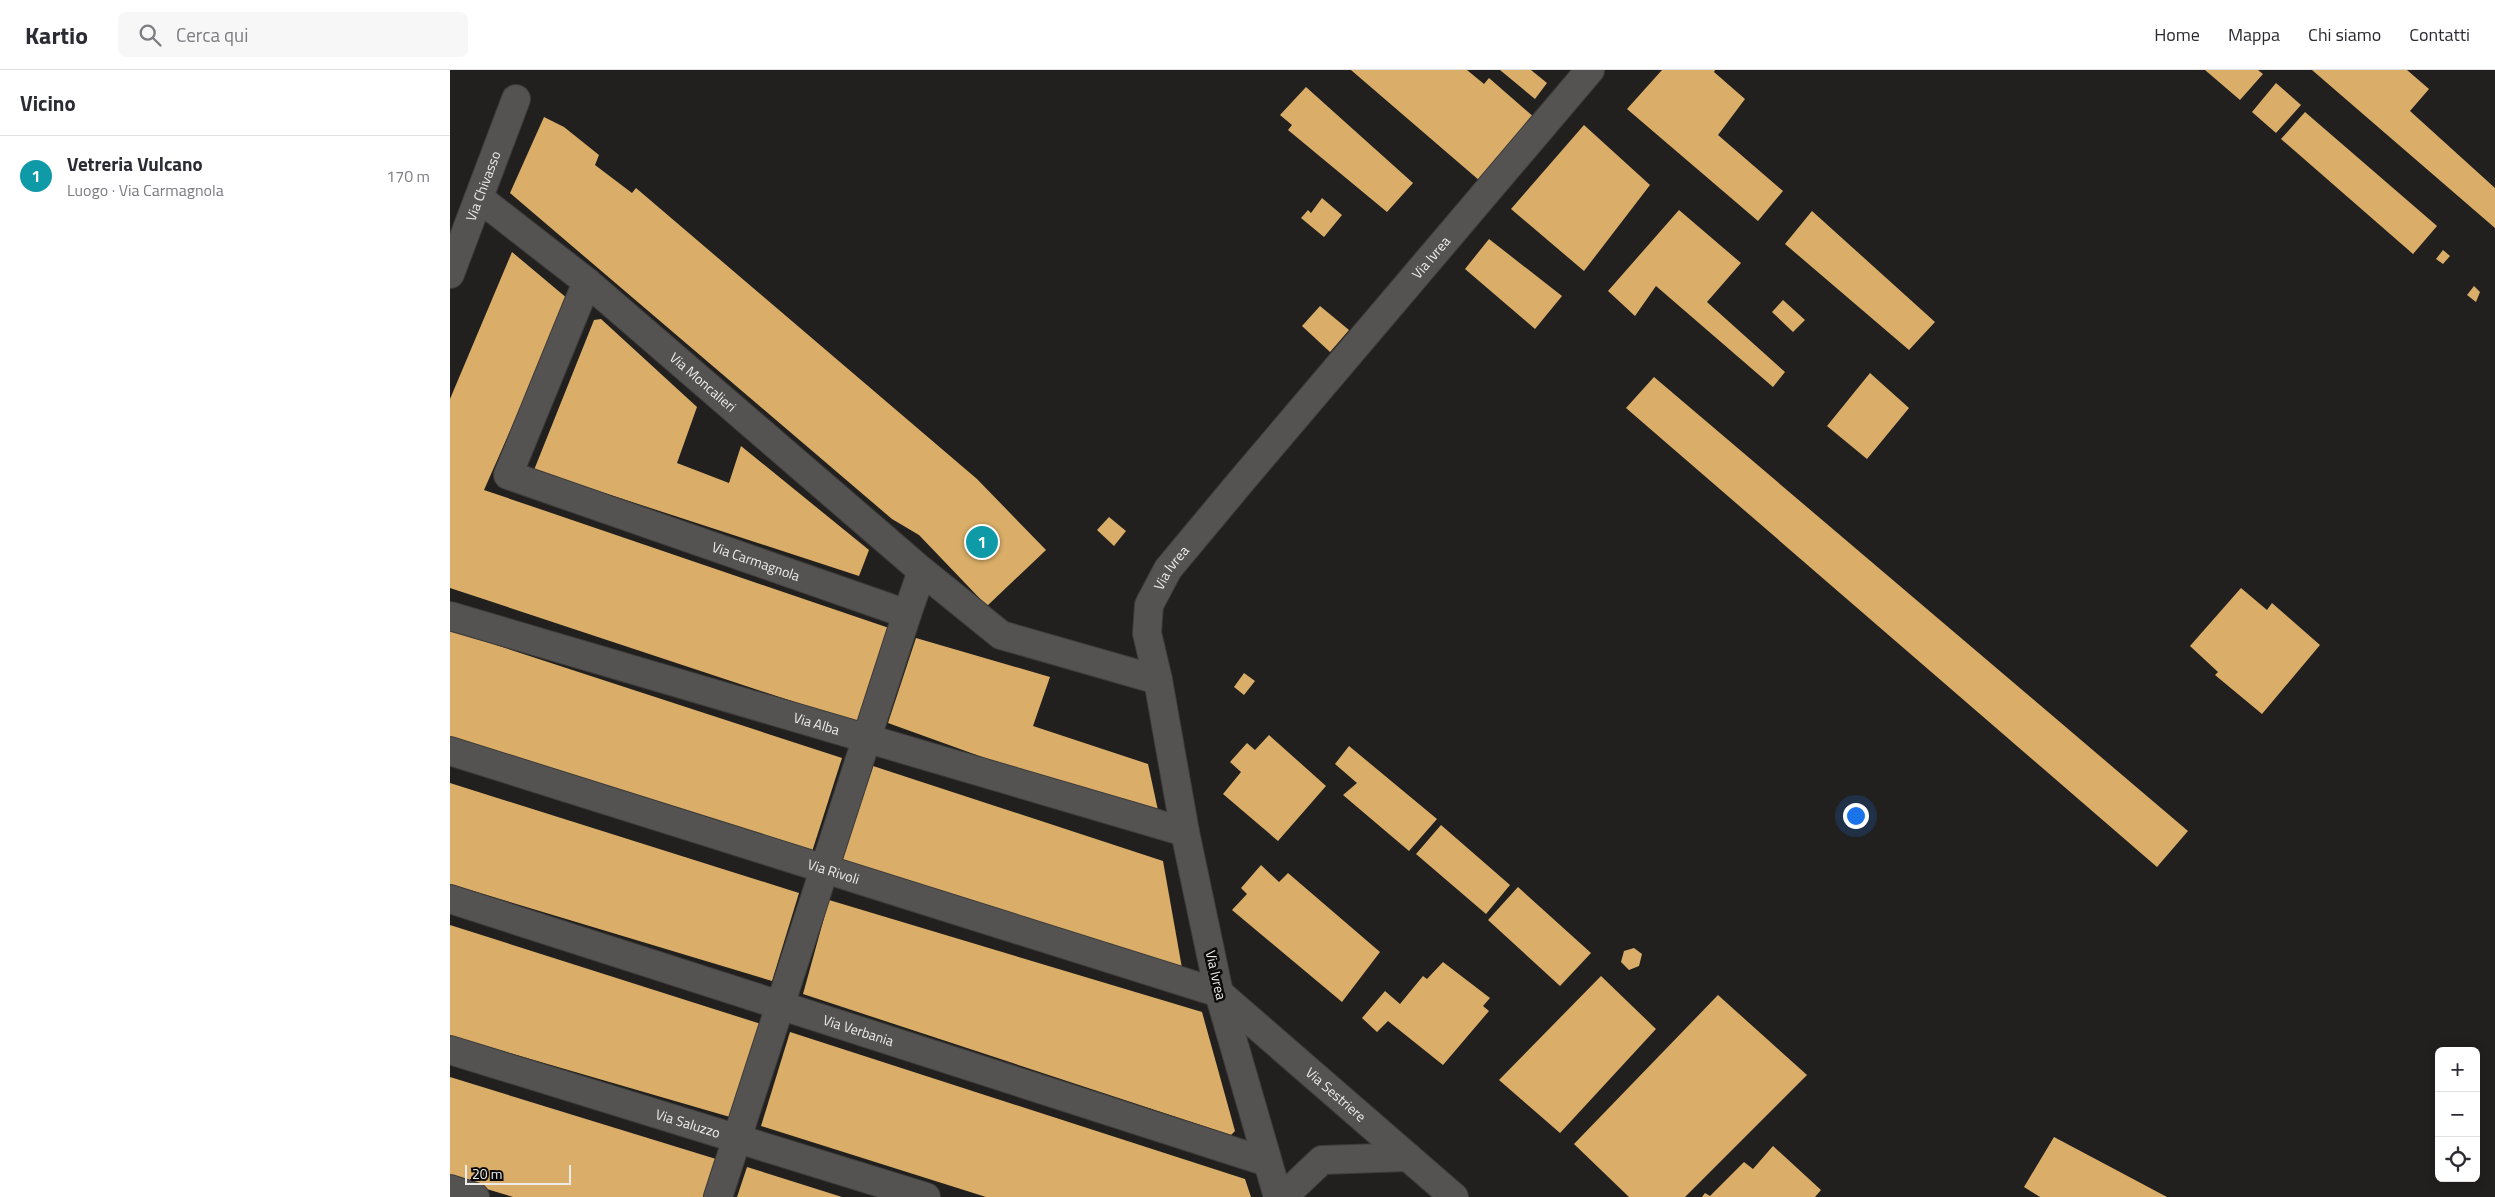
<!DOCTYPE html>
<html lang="it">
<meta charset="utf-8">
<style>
body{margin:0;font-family:"Titillium Web",sans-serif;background:#f7f7f7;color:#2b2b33}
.controls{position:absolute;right:15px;bottom:15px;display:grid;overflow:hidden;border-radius:8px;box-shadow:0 2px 12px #0003}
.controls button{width:45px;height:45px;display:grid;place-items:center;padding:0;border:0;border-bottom:1px solid #e1e1e2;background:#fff;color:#2b2b33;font:25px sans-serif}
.scale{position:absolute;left:15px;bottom:12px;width:106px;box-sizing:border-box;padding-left:5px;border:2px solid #edeceb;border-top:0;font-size:14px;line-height:18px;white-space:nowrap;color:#edeceb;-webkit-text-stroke:4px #0b0a09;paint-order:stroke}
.you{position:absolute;left:1405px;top:745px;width:18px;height:18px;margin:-12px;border:4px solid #fff;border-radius:50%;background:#1a73e8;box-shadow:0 0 0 8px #1a73e833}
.badge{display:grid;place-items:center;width:32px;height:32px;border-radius:50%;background:#40774e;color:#fff;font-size:16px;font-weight:700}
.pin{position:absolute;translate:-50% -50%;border:2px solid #fff;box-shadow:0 1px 5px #0006}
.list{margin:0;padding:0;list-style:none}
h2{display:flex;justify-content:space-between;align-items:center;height:65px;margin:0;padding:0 20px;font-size:21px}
h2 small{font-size:16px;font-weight:400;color:#7c7c81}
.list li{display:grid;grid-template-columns:32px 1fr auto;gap:15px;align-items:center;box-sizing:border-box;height:80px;padding:0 20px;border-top:1px solid #e1e1e2}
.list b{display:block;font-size:19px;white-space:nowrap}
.list p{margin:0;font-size:16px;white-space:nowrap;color:#7c7c81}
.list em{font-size:16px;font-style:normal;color:#7c7c81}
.icon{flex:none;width:28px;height:28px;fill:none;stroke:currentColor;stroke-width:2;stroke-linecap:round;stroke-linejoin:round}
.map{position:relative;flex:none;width:2045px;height:1127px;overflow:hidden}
header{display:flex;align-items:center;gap:30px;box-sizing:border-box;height:70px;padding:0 25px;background:#fff;border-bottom:1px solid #e1e1e2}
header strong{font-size:24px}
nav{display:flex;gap:28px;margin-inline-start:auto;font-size:18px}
.search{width:350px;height:45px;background:#f7f7f7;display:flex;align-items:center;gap:12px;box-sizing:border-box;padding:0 18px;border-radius:8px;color:#7c7c81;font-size:19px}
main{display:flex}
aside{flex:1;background:#fff}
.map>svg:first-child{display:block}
.building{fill:#daae68}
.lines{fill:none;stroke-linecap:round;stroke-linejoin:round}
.minor-casing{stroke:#3d3c3a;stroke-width:30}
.minor{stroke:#555351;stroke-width:28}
.labels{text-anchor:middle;stroke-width:5;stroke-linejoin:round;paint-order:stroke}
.street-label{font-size:14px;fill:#edeceb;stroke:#0b0a09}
</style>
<header>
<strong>Kartio</strong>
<div class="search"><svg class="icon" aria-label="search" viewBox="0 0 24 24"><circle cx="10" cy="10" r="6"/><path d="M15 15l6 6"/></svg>Cerca qui</div>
<nav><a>Home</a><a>Mappa</a><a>Chi siamo</a><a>Contatti</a></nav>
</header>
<main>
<aside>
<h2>Vicino<small></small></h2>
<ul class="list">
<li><span class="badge" style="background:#0f9aa8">1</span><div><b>Vetreria Vulcano</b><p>Luogo · Via Carmagnola</p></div><em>170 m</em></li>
</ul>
</aside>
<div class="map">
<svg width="2045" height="1127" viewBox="0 0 2045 1127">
<rect width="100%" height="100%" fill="#22201e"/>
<g class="building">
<polygon points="901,0 1017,0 1034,14 1039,8 1085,48 1030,111"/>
<polygon points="1050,0 1081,0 1097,13 1085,29"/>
<polygon points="1212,0 1265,0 1264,2 1295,29 1268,65 1333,121 1308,151 1177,39"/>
<polygon points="1755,0 1808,0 1813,4 1790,30"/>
<polygon points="1862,0 1957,0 1979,19 1960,41 2045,118 2045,158"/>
<polygon points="1826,13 1851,35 1826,63 1802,42"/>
<polygon points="856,17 963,113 937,142 838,60 842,55 830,45"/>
<polygon points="1855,42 1987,156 1963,184 1831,69"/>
<polygon points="94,47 114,57 149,85 145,95 182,123 186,118 527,409 596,480 537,536 469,465 442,449 60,123"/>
<polygon points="1134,55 1200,115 1134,201 1061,139"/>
<polygon points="872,128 892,145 874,167 851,148 858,140 861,143"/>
<polygon points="1229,140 1291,193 1257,232 1335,302 1323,317 1206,216 1185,246 1158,221"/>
<polygon points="1362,141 1485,252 1459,280 1335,174"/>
<polygon points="1039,169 1112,226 1085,259 1015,199"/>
<polygon points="1993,180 2000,186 1993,194 1986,189"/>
<polygon points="62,182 118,229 34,420 439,558 411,654 0,518 0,329"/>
<polygon points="2024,216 2030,222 2026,232 2017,225"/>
<polygon points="1333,230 1355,250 1343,262 1322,242"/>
<polygon points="870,236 899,260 880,282 852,256"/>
<polygon points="151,249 247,337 227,393 279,413 291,376 419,480 409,506 84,400 144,250"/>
<polygon points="1420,303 1459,338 1417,389 1377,356"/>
<polygon points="1204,307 1738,761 1707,797 1176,338"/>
<polygon points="659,447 676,461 664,476 647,460"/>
<polygon points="1791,518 1817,540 1822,533 1870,575 1812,644 1765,605 1768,602 1740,576"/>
<polygon points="0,560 392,688 360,788 0,668"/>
<polygon points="466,568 600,607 583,656 698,694 709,745 704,749 438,653"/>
<polygon points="794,603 805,611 794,625 784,617"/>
<polygon points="819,665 876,716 828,771 773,724 791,702 780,692 797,673 805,680"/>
<polygon points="899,676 987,749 959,781 893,725 907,713 885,694"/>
<polygon points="423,696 713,791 732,898 392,791"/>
<polygon points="0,713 349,823 322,911 0,814"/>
<polygon points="991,755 1060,815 1036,844 966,784"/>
<polygon points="811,795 829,812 838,803 930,882 892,932 782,840 797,824 791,818"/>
<polygon points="1068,817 1141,883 1110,916 1038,850"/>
<polygon points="379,830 752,942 785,1061 781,1065 353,924"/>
<polygon points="0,855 311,954 280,1047 18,971 17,974 0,969"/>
<polygon points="1184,878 1192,884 1189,896 1179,900 1171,892 1174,881"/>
<polygon points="993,892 1040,928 1033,936 1039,941 993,995 938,951 927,962 912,948 935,921 950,934 973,906 977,909"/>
<polygon points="1151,906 1206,959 1110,1063 1049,1010"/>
<polygon points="1268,925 1357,1005 1235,1127 1179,1127 1124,1074"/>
<polygon points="340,962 795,1109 801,1127 536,1127 311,1056"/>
<polygon points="0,1007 266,1089 254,1127 63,1127 0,1108"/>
<polygon points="1604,1067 1717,1127 1590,1127 1574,1117"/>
<polygon points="1323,1076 1371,1120 1365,1127 1252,1127 1255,1123 1260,1126 1294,1092 1303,1099"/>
<polygon points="297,1097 392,1127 287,1127"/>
</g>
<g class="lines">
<g class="minor-casing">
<g id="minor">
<path id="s1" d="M29 128 137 212 472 501"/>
<path id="s2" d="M0 204 66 29"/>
<path id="s3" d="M137 212 58 405 457 544 472 501 551 565 708 610"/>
<path id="s4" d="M0 546 735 762"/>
<path id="s5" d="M0 681 769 923 1004 1127"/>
<path id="s6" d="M0 829 817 1092"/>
<path id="s7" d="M0 980 476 1127"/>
<polyline points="0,1119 25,1127"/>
<polyline points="268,1127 457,544"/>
<path id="s8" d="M828 1127 769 923 735 762 708 610 697 563 699 535 718 499 793 409 1140 0"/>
<polyline points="833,1127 872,1090 958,1087"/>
</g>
</g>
<use href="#minor" class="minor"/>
</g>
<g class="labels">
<g class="street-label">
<text dy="5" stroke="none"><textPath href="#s2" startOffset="94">Via Chivasso</textPath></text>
<text dy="5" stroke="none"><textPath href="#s8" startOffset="1056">Via Ivrea</textPath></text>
<text dy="5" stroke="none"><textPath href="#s1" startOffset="290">Via Moncalieri</textPath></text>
<text dy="5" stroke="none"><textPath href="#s3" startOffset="471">Via Carmagnola</textPath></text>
<text dy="5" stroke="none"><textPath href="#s8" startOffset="651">Via Ivrea</textPath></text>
<text dy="5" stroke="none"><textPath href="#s4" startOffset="382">Via Alba</textPath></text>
<text dy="5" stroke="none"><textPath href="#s5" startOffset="402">Via Rivoli</textPath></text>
<text transform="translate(766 905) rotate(77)" y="5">Via Ivrea</text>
<text dy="5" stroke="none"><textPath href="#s6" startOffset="429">Via Verbania</textPath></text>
<text dy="5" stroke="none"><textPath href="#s5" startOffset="961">Via Sestriere</textPath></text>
<text dy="5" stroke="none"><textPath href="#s7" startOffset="249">Via Saluzzo</textPath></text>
</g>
</g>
</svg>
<div class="controls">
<button>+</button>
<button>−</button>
<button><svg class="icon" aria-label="locate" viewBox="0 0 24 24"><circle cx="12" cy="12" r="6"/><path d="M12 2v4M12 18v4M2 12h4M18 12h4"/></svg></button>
</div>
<div class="scale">20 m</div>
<div class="you"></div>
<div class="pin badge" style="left:532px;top:472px;background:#0f9aa8">1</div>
</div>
</main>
